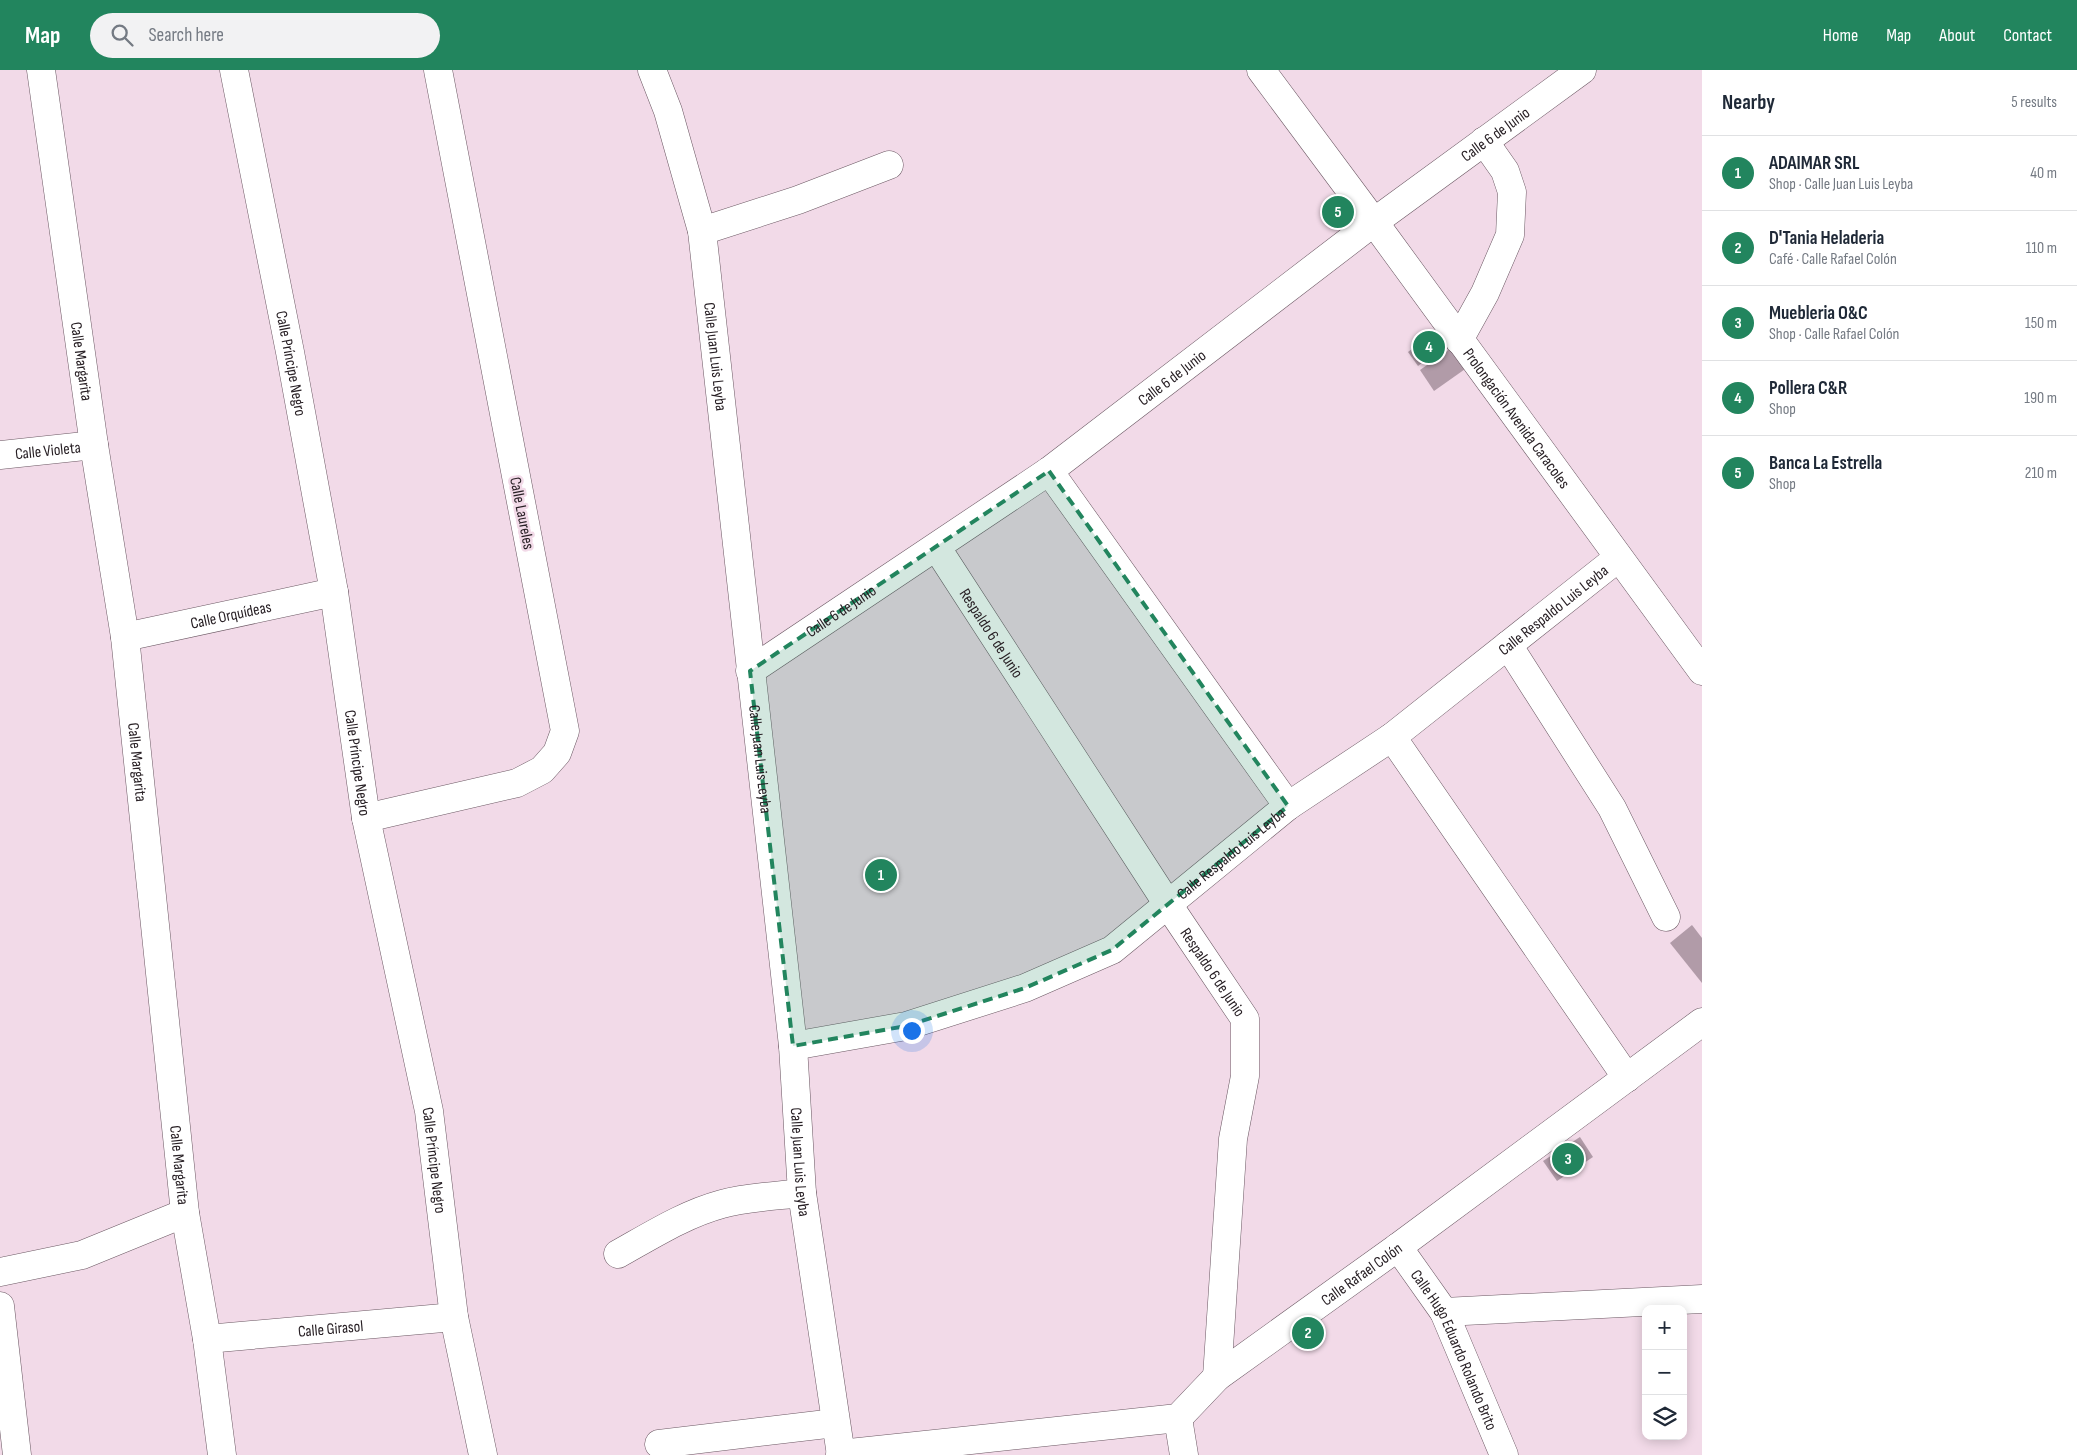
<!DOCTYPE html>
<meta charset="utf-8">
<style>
body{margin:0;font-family:"Sofia Sans Condensed",sans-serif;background:#f2f2f3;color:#1f2937}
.controls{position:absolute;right:15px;bottom:15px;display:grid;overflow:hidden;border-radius:10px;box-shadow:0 2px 12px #0003}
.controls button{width:45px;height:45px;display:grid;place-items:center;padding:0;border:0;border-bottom:1px solid #e0e1e3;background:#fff;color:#1f2937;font:25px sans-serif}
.you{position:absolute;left:911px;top:960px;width:18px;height:18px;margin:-12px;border:4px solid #fff;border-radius:50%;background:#1a73e8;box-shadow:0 0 0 8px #1a73e833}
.badge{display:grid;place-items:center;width:32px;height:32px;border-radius:50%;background:#22855e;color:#fff;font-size:16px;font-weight:700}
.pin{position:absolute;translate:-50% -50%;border:2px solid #fff;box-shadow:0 1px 5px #0006}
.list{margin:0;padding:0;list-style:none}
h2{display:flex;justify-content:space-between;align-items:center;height:65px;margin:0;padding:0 20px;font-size:21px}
h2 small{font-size:16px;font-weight:400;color:#747a83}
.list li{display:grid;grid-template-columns:32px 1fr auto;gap:15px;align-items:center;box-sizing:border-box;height:75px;padding:0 20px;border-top:1px solid #e0e1e3}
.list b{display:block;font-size:19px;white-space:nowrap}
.list p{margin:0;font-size:16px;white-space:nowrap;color:#747a83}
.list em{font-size:16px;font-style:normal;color:#747a83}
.icon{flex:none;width:28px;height:28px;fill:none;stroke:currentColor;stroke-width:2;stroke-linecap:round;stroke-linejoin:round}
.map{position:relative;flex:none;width:1702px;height:1385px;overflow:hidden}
header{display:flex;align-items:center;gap:30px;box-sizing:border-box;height:70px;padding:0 25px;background:#22855e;color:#fff}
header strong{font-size:24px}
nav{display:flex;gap:28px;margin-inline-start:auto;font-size:18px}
.search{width:350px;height:45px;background:#f2f2f3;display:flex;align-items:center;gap:12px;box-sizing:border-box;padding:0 18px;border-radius:28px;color:#747a83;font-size:19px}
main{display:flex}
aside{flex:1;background:#fff}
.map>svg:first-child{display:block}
.building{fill:#b19ba8}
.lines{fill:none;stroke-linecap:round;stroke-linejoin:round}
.minor-casing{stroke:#6b5863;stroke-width:29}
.minor{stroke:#fff;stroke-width:28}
.marked{fill:#22855e;fill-opacity:0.2;stroke:#22855e;stroke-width:4;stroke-dasharray:10 6;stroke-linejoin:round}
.labels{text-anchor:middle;stroke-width:5;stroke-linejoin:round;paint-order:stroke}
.street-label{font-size:16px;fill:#282025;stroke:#f2dae8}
</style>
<header>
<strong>Map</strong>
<div class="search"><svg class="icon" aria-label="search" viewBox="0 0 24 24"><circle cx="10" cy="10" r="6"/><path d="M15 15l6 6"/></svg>Search here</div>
<nav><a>Home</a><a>Map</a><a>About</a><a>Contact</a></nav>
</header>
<main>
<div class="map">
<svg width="1702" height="1385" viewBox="0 0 1702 1385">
<rect width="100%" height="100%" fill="#f2dae8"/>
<g class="building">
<polygon points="1342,132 1349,141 1333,153 1326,144"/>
<polygon points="1440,258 1450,272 1418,296 1408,282"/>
<polygon points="1454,276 1468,297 1434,321 1420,300"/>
<polygon points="1692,855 1702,868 1702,913 1670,873"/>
<polygon points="1580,1067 1593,1087 1557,1111 1543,1091"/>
<polygon points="1306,1251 1319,1268 1310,1274 1298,1257"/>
</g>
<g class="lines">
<g class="minor-casing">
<g id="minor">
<path id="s1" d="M41 0 94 375 125 567 185 1143 207 1269 222 1385"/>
<path id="s2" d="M234 0 290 282 334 522 366 748 429 1041 454 1247 483 1385"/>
<path id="s3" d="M652 0 668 41 702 161 793 976 802 1123 841 1385"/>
<path id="s4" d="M1261 0 1374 152 1702 601"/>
<polyline points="702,161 798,130 889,95"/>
<polyline points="1459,270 1485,223 1510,165 1512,122 1505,101 1484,71"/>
<path id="s5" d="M0 385 94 375"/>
<polyline points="1049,401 1288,736"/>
<path id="s6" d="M937 478 1167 833 1245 949V1006L1233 1069 1217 1307"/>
<path id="s7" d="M125 567 334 522"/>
<polyline points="1508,575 1612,738 1666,847"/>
<path id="s8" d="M750 601 1049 401 1374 152 1582 0"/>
<polyline points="1392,667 1627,1008"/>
<polyline points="366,748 517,713 542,700 557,683 565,661 438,0"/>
<path id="s9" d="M793 976 906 956 1025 918 1112 880 1288 736 1392 667 1618 488"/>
<path id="s10" d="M1398 1177 1444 1242 1504 1385"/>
<path d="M618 1184C652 1165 685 1144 722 1134 747 1127 776 1126 802 1123"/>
<polyline points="0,1202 82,1185 185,1143"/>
<polyline points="0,1236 17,1385"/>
<polyline points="1444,1242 1702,1229"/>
<path id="s11" d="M207 1269 454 1247"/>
<polyline points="1178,1348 1184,1385"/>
<polyline points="659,1374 835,1353"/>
<path id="s12" d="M840 1384 1178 1348 1217 1307 1398 1177 1702 952"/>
</g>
</g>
<use href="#minor" class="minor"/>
</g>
<path class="marked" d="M1049 401 1288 736 1112 880 1025 918 906 956 793 976 750 601Z"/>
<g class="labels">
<g class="street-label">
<text dy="6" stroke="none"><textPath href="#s8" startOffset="919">Calle 6 de Junio</textPath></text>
<text dy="6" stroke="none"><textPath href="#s3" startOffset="295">Calle Juan Luis Leyba</textPath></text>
<text dy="6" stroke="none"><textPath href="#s1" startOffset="294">Calle Margarita</textPath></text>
<text dy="6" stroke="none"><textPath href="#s2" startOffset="299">Calle Príncipe Negro</textPath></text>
<text dy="6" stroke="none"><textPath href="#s8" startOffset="514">Calle 6 de Junio</textPath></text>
<text dy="6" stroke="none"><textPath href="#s4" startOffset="432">Prolongación Avenida Caracoles</textPath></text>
<text dy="6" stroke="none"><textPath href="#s5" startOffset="48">Calle Violeta</textPath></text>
<text transform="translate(523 443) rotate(79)" y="6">Calle Laureles</text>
<text dy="6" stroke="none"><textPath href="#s9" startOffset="892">Calle Respaldo Luis Leyba</textPath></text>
<text dy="6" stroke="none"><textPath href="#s8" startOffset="109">Calle 6 de Junio</textPath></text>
<text dy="6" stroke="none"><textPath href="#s7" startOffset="108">Calle Orquídeas</textPath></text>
<text dy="6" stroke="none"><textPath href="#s6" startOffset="101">Respaldo 6 de Junio</textPath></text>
<text dy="6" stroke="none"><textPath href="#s3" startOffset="700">Calle Juan Luis Leyba</textPath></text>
<text dy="6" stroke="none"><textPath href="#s1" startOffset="699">Calle Margarita</textPath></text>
<text dy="6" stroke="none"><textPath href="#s2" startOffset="704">Calle Príncipe Negro</textPath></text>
<text dy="6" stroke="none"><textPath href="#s9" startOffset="488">Calle Respaldo Luis Leyba</textPath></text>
<text dy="6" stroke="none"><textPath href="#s6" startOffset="506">Respaldo 6 de Junio</textPath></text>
<text dy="6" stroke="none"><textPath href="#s2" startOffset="1109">Calle Príncipe Negro</textPath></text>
<text dy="6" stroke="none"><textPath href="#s3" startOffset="1105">Calle Juan Luis Leyba</textPath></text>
<text dy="6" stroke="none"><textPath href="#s1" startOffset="1104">Calle Margarita</textPath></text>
<text dy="6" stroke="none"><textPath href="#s12" startOffset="574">Calle Rafael Colón</textPath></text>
<text dy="6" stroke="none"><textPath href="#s11" startOffset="124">Calle Girasol</textPath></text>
<text dy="6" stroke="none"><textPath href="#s10" startOffset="118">Calle Hugo Eduardo Rolando Brito</textPath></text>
</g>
</g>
</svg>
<div class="controls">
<button>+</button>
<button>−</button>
<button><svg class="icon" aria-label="layers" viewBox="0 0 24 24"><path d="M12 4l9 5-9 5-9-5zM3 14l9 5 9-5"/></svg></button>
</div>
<div class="you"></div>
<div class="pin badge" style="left:881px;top:805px">1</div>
<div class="pin badge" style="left:1308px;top:1263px">2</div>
<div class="pin badge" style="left:1568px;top:1089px">3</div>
<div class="pin badge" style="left:1429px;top:277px">4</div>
<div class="pin badge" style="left:1338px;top:142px">5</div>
</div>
<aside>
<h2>Nearby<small>5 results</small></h2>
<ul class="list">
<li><span class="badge">1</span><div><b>ADAIMAR SRL</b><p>Shop · Calle Juan Luis Leyba</p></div><em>40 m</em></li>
<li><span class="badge">2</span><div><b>D'Tania Heladeria</b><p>Café · Calle Rafael Colón</p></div><em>110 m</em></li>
<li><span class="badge">3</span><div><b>Muebleria O&amp;C</b><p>Shop · Calle Rafael Colón</p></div><em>150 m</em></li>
<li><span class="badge">4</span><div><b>Pollera C&amp;R</b><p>Shop</p></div><em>190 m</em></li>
<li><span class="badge">5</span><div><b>Banca La Estrella</b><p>Shop</p></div><em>210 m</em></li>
</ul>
</aside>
</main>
